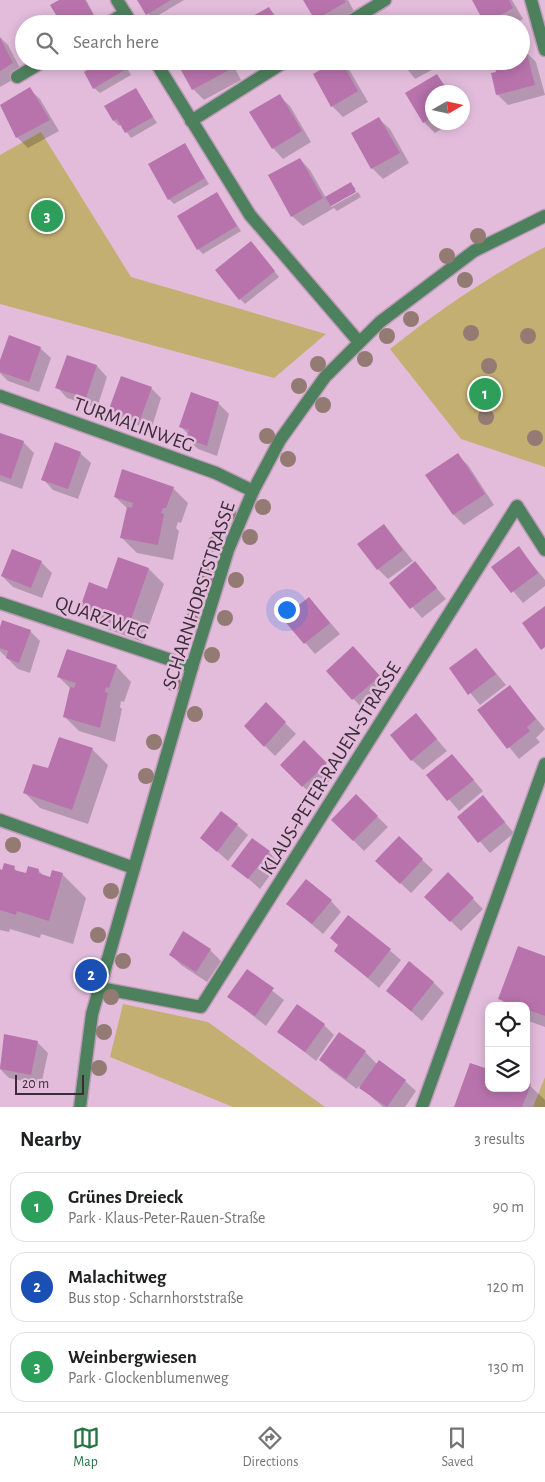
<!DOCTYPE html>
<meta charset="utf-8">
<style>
body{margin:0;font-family:"Alegreya Sans",sans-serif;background:#f2f2f2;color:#202124}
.controls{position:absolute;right:15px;bottom:15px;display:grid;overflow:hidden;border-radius:10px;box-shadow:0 2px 12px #0003}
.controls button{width:45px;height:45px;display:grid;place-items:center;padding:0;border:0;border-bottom:1px solid #e0e0e0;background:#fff;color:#202124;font:25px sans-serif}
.compass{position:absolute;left:425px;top:85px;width:45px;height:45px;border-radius:50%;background:#fff;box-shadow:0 2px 12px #0003;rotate:81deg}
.scale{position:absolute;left:15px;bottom:12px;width:69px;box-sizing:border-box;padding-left:5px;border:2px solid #3b2c38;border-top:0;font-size:14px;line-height:18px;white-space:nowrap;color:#3b2c38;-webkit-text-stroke:4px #e3bcdc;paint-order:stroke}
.you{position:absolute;left:286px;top:609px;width:18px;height:18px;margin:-12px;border:4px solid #fff;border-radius:50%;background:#1a73e8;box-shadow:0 0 0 8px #1a73e833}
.badge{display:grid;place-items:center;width:32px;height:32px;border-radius:50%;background:#257342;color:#fff;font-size:16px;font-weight:700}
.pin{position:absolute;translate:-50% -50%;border:2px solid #fff;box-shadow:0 1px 5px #0006}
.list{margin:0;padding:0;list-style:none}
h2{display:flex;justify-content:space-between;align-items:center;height:65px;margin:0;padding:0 20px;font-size:21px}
h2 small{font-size:16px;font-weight:400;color:#757577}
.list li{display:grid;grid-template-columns:32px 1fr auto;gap:15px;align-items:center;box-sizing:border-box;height:70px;margin:0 10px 10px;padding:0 10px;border:1px solid #e0e0e0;border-radius:15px}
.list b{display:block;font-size:19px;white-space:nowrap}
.list p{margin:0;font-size:16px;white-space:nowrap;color:#757577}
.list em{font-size:16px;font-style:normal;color:#757577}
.icon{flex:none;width:28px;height:28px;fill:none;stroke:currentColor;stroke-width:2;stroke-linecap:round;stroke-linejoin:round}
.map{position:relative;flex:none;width:545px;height:1107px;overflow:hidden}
.search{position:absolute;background:#fff;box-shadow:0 2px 12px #0003;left:15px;right:15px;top:15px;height:55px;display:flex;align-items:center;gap:12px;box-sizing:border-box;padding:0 18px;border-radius:28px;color:#757577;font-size:19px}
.sheet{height:305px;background:#fff}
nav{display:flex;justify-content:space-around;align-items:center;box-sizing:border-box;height:70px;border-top:1px solid #e0e0e0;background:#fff;font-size:14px;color:#757577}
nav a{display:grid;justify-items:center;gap:2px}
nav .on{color:#257342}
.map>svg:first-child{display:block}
.green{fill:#c3af71}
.shadow{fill:#0003}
.building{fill:#b873ad}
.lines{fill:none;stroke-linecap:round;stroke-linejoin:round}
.minor-casing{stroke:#be9cb8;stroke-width:15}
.minor{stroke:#4d805c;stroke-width:12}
.tree{fill:#937b74}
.labels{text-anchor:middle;stroke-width:5;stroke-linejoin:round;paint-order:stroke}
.street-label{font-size:20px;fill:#3b2c38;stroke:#e3bcdc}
</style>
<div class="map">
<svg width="545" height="1107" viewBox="0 0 545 1107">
<rect width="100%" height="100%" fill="#e3bcdc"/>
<g class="green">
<polygon points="41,132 131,277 326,334 274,378 0,304 0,155"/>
<path d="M545 247V467L461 439 390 349C439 310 489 276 545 247Z"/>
<polygon points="123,1004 208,1022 325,1107 233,1107 110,1057"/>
<polygon points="545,1077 545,1107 533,1107"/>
</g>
<g class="shadow">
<polygon points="61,0 86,0 97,20 90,24 56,24 59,18"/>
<polygon points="139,0 184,0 152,19"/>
<polygon points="304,0 348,0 355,13 337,24 320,24"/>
<polygon points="473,0 512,0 523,19 515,24 486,24"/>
<polygon points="269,8 282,24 240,24"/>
<polygon points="0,37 8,45 23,74 0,87"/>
<polygon points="525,51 536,62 545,95 508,105 497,94 521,61"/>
<polygon points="84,61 123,61 131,75 100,93 94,88"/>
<polygon points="178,61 231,61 241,80 204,100 193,89"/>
<polygon points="251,61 278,61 260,71"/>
<polygon points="341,61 350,71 368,102 343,117 332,106"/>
<polygon points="401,61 439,61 441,65 415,79"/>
<polygon points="437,76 451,92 432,92 432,122 452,122 435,133 424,122 407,93"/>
<polygon points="29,89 40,99 59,131 28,148 17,137 1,105"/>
<polygon points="136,89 157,123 131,138 121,124 119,126 114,121"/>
<polygon points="279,96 290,106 311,142 283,159 273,148"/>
<polygon points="379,119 390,129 409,163 383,179 372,168"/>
<polygon points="184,145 209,184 174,204 169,199"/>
<polygon points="300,159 310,170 326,198 351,184 356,189 331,205 331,207 358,192 361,197 337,211 334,208 303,226 292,216"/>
<polygon points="217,194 241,231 203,254 198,249"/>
<polygon points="256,248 279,277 245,304 240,299"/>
<polygon points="40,348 51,358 39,392 8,381 0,373 0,364"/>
<polygon points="67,356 97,366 107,377 97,408 67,398 57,387"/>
<polygon points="151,388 161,398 151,430 121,419 111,409"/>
<polygon points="218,403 229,414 217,456 198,449 187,439 189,435 180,426"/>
<polygon points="0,434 23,442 34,453 22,489 0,481"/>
<polygon points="80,453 91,463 78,499 53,490 43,479"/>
<polygon points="457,455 468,465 494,505 464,525 454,515"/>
<polygon points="173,488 188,503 181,523 178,522 176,528 179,531 173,560 137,553 122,538 128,509 115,497"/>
<polygon points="384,525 413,561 388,579 378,569"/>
<polygon points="519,548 545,580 545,586 523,603 493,567"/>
<polygon points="119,559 149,569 164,584 143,642 96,625 81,610 107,590"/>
<polygon points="41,562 52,573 42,598 13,587 2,576"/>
<polygon points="415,563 446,599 422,618 391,583"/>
<polygon points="309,598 340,634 315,654 284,618"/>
<polygon points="0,631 30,631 40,641 30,673 18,669 0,651"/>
<polygon points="476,649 506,685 480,705 451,669"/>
<polygon points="363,658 389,687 364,710 327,671"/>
<polygon points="116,666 131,682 124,702 121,701 120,707 122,709 115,742 79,731 64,716 71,689 58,676"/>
<polygon points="510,687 545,729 536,738 540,742 519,759 479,711"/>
<polygon points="266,704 296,734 275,756 245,726"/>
<polygon points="416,715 447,751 423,770 412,760"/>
<polygon points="60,738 93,750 108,765 88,824 40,808 25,793 49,770"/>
<polygon points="304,742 336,774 314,797 281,765"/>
<polygon points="452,755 483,791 459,811 428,775"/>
<polygon points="356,796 388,827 364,851 333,820"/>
<polygon points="483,797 514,833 490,853 459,817"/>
<polygon points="237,825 248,835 228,861 202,838"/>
<polygon points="399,838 433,870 411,893 377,861"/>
<polygon points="269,852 279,863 260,889 233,865"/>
<polygon points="14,868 19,873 27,875 38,870 44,876 51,878 62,874 86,898 73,944 41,934 40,938 10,929 9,932 0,930 0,871"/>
<polygon points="448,874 483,909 461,931 426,897"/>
<polygon points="331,901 341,912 323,934 288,904"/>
<polygon points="349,916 401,960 379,988 336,951 339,946"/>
<polygon points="183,933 210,950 221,961 207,982 181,965 170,954"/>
<polygon points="545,957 545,1027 526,1020 526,1006 507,1006 500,998"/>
<polygon points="247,971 284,1000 266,1026 229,997"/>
<polygon points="433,982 444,993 422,1021 388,991"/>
<polygon points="324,1025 334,1035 316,1061 279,1032"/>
<polygon points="339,1034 365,1052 377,1064 405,1081 416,1091 405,1107 383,1107 359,1086 357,1089 331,1070 320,1060"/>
<polygon points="5,1036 37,1042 48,1053 41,1085 9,1078 0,1069"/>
<polygon points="526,1082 545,1100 545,1107 456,1107 489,1088 526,1088"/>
</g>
<g class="building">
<polygon points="59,0 85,0 93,14 77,24 55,24 53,20 58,18 50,5"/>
<polygon points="137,0 171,0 146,15"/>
<polygon points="303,0 344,0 346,2 315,20"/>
<polygon points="472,0 509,0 513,8 485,24"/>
<polygon points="269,7 279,24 238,24"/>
<polygon points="0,38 13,63 0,71"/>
<polygon points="526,50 535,85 496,95 491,73 496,72 493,61 521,61 521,51"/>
<polygon points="82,61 122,61 126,69 93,89 84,72 87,70"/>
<polygon points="176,61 227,61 231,69 192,90"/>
<polygon points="336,61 341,61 358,91 331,107 313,74"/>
<polygon points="399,61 418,61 404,69"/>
<polygon points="437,74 448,92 432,92 432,117 423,123 405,93"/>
<polygon points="30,87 50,120 16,138 0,105"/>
<polygon points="136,88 153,117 125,133 117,119 113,121 104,106"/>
<polygon points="280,94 302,131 272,149 249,112"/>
<polygon points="379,117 400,153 371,169 351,133"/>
<polygon points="185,143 205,178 168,200 148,164"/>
<polygon points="300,158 323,198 291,217 268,175"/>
<polygon points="351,182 356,192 331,206 325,197"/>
<polygon points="217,192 237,226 197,250 177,216"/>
<polygon points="251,241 275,271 239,300 215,270"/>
<polygon points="9,335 41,347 29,382 0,372 0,360"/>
<polygon points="67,355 97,365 86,398 55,388"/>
<polygon points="121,376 152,387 140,420 109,409"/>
<polygon points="191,392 219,402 207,446 186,439 189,430 179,427"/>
<polygon points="0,433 24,441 11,479 0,475"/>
<polygon points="55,442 81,452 68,489 41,480"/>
<polygon points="458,453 485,494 453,515 425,475"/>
<polygon points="122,469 174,487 166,508 163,508 161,513 164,514 158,545 120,538 127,507 132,508 133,503 114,497"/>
<polygon points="384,524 403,550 377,570 357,544"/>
<polygon points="519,546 538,573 511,593 491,567"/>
<polygon points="12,549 42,561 31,588 1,576"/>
<polygon points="118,557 149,568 128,628 79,611 89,582 107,589"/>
<polygon points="415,561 437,588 410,609 389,583"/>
<polygon points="309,597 330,623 304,644 282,618"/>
<polygon points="545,606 545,647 541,650 522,623"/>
<polygon points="2,620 31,630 19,663 6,658 8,651 0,648 0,627"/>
<polygon points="353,646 380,676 352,700 326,671"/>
<polygon points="476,648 496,674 468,695 449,668"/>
<polygon points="67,649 117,665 109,688 106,687 105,692 108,693 100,728 63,717 70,687 74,688 76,683 57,677"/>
<polygon points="510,685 536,719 527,727 530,731 507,749 477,710"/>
<polygon points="266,702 286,722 264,747 244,726"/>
<polygon points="416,713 437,739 411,761 390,735"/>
<polygon points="59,737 93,748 72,810 23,793 33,764 48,768"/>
<polygon points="304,740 327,763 302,787 280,765"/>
<polygon points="452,754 474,780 447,801 426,775"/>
<polygon points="356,794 378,816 353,841 331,820"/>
<polygon points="483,795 505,822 478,843 457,817"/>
<polygon points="221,811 238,824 217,852 200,838"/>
<polygon points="399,836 423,859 400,884 375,861"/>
<polygon points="252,838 270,851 248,879 231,866"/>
<polygon points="4,863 15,866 14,870 26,873 28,866 39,869 38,873 50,877 52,870 63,873 49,921 17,911 16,915 0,910 0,869 2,870"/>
<polygon points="448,872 474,898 450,922 424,897"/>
<polygon points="306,879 332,900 312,924 286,904"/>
<polygon points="348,915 391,949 368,978 334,951 338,945 330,938"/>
<polygon points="183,931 211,949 196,972 169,955"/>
<polygon points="518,946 545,956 545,1016 526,1009 526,1006 517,1006 498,999"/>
<polygon points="409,961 434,982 411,1011 386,991"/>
<polygon points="247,969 274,988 255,1016 227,997"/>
<polygon points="297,1004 325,1024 305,1052 277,1032"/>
<polygon points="339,1032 366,1051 346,1079 319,1060"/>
<polygon points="4,1034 38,1041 31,1075 0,1069"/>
<polygon points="489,1058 489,1088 526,1088 526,1082 531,1084 522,1107 454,1107 470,1063 485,1068"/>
<polygon points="379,1060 406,1080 387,1107 359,1088"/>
</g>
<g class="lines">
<g class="minor-casing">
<g id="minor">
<polyline points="117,0 132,24"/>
<polyline points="531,0 545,50"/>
<polyline points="107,24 125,13"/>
<polyline points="346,24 385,0"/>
<polyline points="155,61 250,215 359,342"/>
<polyline points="17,77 44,61"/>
<polyline points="191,121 286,61"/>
<polyline points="0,396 216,473 253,491"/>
<polyline points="0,603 192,667"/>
<polyline points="0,820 134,868"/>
<polyline points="100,988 201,1007 517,506 545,550"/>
<polyline points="80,1107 92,1014 192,667 228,550 253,491 280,440 325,377 380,322 474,251 545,216"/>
<polyline points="422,1107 545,764"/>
</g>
</g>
<use href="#minor" class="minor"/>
</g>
<g class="tree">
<circle cx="478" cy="236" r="8"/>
<circle cx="447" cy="256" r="8"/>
<circle cx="465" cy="280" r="8"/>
<circle cx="411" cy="319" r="8"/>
<circle cx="471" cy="333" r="8"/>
<circle cx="387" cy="336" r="8"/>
<circle cx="528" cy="336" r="8"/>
<circle cx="365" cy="359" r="8"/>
<circle cx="318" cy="364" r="8"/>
<circle cx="489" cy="366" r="8"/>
<circle cx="299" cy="386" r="8"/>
<circle cx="323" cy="405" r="8"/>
<circle cx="486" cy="417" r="8"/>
<circle cx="267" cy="436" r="8"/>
<circle cx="535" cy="438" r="8"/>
<circle cx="288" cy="459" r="8"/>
<circle cx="263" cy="507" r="8"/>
<circle cx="228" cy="513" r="8"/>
<circle cx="250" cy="537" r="8"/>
<circle cx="215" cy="544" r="8"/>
<circle cx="206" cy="575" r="8"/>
<circle cx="236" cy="580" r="8"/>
<circle cx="225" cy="618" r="8"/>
<circle cx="191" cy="621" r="8"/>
<circle cx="212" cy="655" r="8"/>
<circle cx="173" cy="683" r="8"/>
<circle cx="195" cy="714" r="8"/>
<circle cx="154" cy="742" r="8"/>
<circle cx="146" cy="776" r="8"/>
<circle cx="13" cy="845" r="8"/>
<circle cx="111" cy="891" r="8"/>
<circle cx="98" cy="935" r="8"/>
<circle cx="123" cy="961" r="8"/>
<circle cx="111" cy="997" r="8"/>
<circle cx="104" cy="1032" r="8"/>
<circle cx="99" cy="1068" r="8"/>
</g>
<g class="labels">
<g class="street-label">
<text transform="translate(134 424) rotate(20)" y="7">TURMALINWEG</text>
<text transform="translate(198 595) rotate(-72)" y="7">SCHARNHORSTSTRASSE</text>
<text transform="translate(102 617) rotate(19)" y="7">QUARZWEG</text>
<text transform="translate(330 768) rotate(-58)" y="7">KLAUS-PETER-RAUEN-STRASSE</text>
</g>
</g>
</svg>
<div class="controls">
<button><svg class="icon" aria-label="locate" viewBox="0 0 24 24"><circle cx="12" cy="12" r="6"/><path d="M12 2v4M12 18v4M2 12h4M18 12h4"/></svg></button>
<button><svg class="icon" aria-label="layers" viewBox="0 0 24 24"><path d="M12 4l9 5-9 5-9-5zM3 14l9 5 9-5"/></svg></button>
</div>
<svg class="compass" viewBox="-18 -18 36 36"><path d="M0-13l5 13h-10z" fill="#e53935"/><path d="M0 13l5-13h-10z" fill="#757577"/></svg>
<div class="scale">20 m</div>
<div class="you"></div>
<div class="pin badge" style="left:485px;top:394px;background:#2e9e5b">1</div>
<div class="pin badge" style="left:91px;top:975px;background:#1a4fb4">2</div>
<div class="pin badge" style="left:47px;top:216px;background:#2e9e5b">3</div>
<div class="search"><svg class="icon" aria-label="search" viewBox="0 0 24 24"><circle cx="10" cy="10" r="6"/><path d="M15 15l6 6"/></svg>Search here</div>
</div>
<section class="sheet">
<h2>Nearby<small>3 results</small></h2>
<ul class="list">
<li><span class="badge" style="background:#2e9e5b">1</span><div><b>Grünes Dreieck</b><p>Park · Klaus-Peter-Rauen-Straße</p></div><em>90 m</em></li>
<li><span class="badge" style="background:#1a4fb4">2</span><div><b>Malachitweg</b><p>Bus stop · Scharnhorststraße</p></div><em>120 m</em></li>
<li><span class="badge" style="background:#2e9e5b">3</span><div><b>Weinbergwiesen</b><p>Park · Glockenblumenweg</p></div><em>130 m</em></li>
</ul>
</section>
<nav>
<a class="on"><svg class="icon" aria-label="map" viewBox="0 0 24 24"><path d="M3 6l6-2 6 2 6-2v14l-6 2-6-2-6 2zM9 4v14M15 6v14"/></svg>Map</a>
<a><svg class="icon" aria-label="directions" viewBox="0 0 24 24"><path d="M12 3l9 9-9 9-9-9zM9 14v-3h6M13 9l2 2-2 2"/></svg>Directions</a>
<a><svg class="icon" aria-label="saved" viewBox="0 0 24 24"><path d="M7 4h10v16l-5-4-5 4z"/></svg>Saved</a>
</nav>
